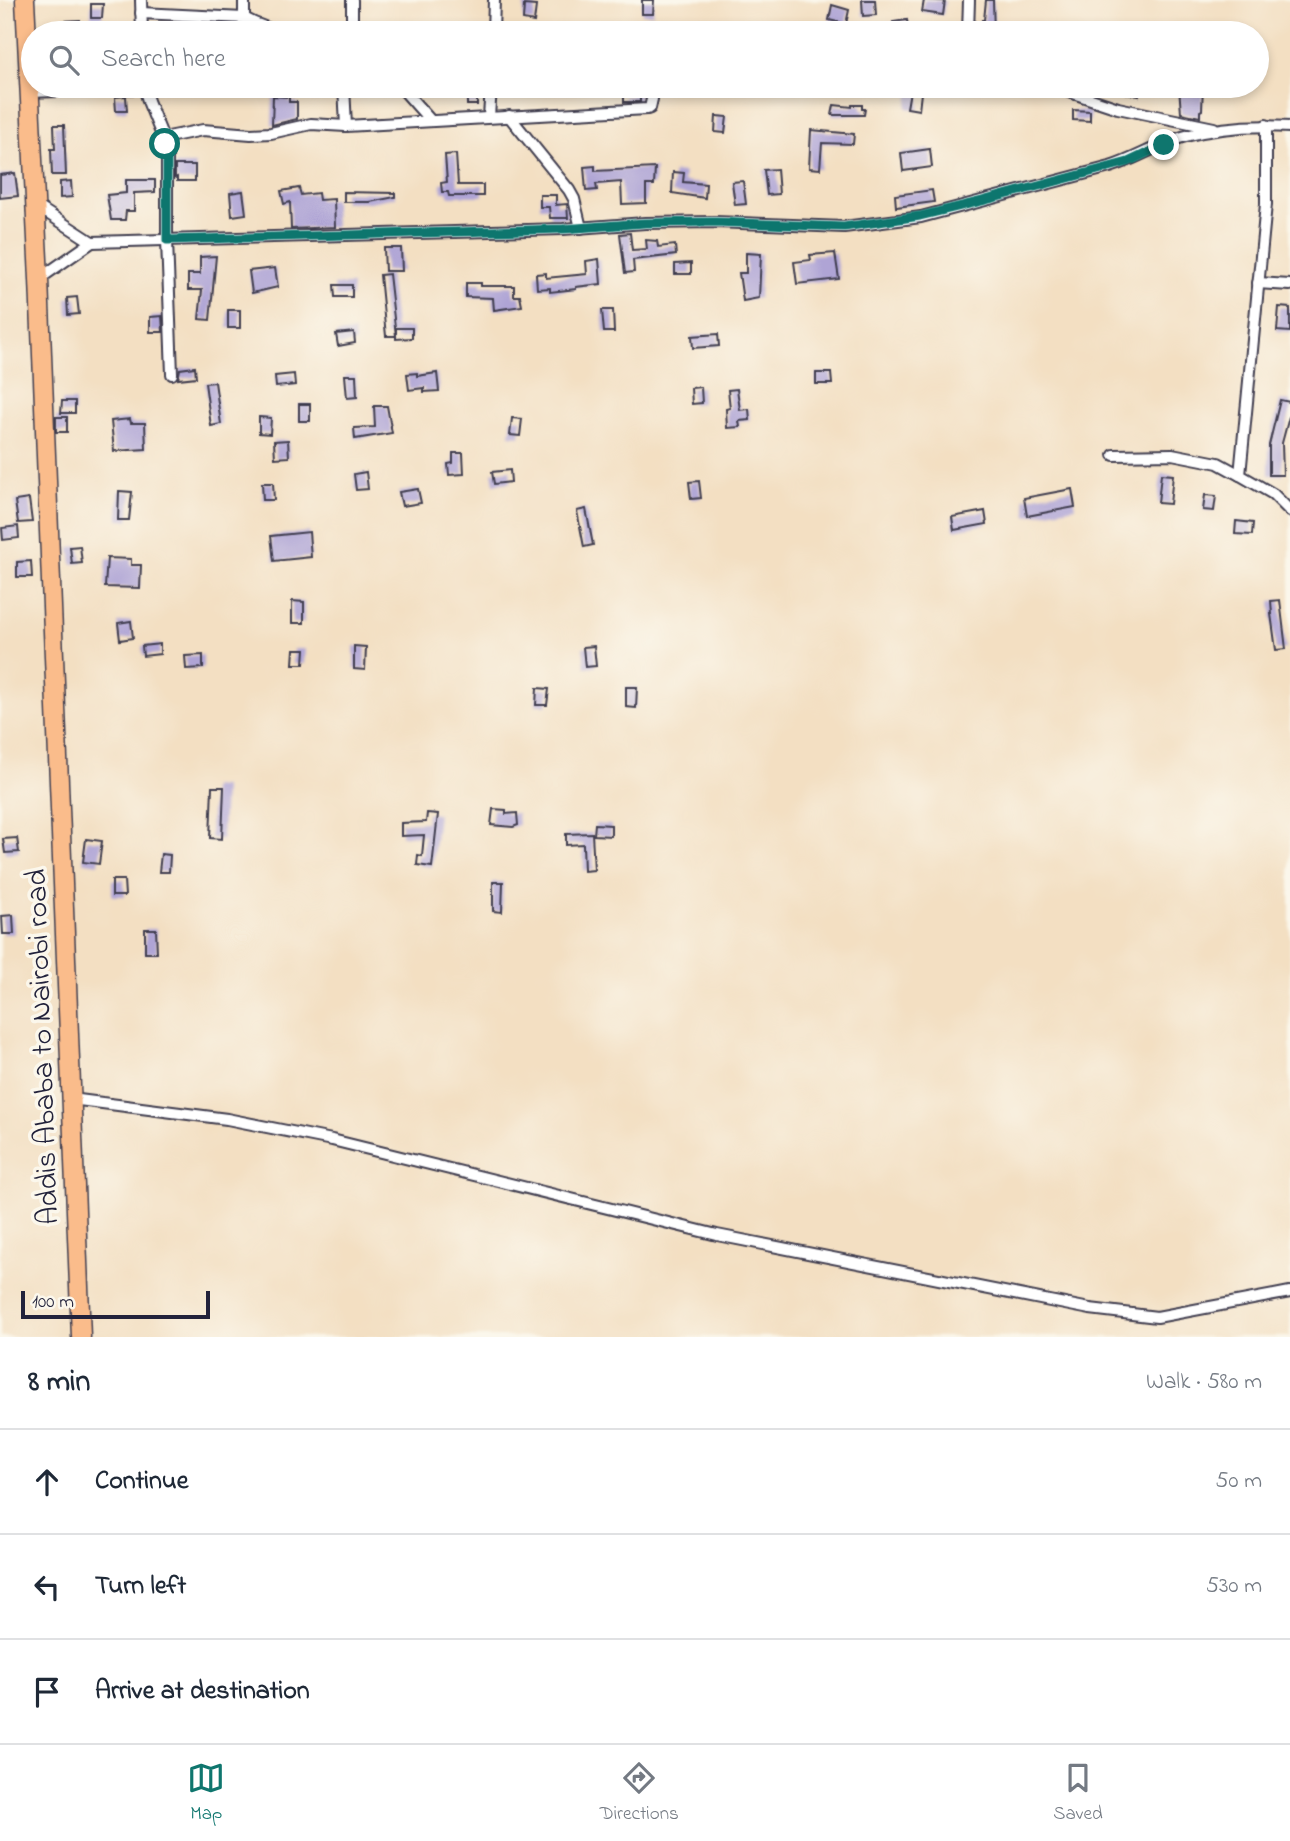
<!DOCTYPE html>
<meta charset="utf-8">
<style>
body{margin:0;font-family:"Indie Flower",sans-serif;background:#f2f2f3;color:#1f2937}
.scale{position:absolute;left:21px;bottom:18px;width:189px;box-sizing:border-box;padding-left:7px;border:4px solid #22223b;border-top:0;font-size:19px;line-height:24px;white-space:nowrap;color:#22223b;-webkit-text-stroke:5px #fbf7ec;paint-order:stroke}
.stop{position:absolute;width:21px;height:21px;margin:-16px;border:5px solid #0f766e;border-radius:50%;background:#fff}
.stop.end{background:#0f766e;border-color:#fff;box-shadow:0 2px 7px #0008}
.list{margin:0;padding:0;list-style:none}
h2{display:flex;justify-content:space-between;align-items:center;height:91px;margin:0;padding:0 28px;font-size:30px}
h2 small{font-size:23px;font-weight:400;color:#747a83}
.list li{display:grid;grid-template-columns:46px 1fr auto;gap:21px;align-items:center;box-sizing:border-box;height:105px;padding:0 28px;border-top:2px solid #e0e1e3}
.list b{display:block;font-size:26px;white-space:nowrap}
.list em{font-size:23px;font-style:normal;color:#747a83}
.icon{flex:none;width:38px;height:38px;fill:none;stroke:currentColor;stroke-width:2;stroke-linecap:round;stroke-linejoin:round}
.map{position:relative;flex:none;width:1290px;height:1337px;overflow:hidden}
.search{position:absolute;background:#fff;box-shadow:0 4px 10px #0003;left:21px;right:21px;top:21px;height:77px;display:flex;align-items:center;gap:18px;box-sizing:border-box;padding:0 24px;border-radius:38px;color:#747a83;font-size:26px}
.sheet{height:406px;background:#fff}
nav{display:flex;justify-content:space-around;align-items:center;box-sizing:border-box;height:98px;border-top:2px solid #e0e1e3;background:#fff;font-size:19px;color:#747a83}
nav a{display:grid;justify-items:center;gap:4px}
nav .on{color:#0f766e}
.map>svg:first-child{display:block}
.building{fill:#afa4d5}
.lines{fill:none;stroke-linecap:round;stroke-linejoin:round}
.minor-casing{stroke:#413e4f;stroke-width:14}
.trunk-casing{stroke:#413e4f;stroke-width:21}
.minor{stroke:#fff;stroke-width:10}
.trunk{stroke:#fabc8b;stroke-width:18}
.route{stroke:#0f766e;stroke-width:9}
.labels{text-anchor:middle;stroke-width:7;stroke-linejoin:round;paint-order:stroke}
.street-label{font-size:30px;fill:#22223b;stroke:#fbf7ec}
</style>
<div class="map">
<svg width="1290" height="1337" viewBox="0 0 1290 1337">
<rect width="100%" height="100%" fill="#fbf7ec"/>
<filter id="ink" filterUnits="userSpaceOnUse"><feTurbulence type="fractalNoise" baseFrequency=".0143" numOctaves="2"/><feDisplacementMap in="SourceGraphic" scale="14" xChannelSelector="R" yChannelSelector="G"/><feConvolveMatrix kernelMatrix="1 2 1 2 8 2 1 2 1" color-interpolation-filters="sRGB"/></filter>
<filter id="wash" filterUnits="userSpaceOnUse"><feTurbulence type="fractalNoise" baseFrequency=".00686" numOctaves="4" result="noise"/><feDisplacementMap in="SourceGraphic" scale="28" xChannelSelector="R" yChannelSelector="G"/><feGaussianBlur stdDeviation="1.57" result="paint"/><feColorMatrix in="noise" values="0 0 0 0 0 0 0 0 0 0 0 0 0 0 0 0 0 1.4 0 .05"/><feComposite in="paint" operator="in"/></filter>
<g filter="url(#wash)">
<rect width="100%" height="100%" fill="#f3dfc2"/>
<g id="blocks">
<g class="building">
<polygon points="642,0 654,0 653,14 642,14"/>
<polygon points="862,0 875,0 876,15 863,16"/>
<polygon points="924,0 945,1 943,15 922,12"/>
<polygon points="986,0 993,0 994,33 983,33 982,20 984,20"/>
<polygon points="91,4 103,4 102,18 91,18"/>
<polygon points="524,5 536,6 534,22 523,20"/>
<polygon points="832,5 849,10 846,24 829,20"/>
<polygon points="80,20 81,33 63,33 63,21"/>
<polygon points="907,20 909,32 894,33 893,22"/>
<polygon points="304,22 324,23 323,33 303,33"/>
<polygon points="189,23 209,24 210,33 168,33 167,25"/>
<polygon points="630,86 640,86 640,102 624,102 624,96 630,96"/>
<polygon points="1111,86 1142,86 1139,96 1111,90"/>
<polygon points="1179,86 1203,86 1202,110 1200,111 1200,117 1181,113"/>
<rect x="467" y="87" width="10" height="18"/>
<polygon points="910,91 921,93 919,110 907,108"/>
<polygon points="126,96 127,111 116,111 115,97"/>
<polygon points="273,96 289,97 289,102 297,102 297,119 272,125"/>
<polygon points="834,105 852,107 852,105 862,105 862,109 865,109 864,115 832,115"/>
<polygon points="1073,110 1090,111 1090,121 1073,120"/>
<polygon points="716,116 727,117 725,133 715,132"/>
<polygon points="54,125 64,125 66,175 52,175 51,149 55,149"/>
<polygon points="811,130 854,134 853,144 822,143 820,169 809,168"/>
<polygon points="930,149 932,167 903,171 901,153"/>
<polygon points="456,154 458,185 483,185 483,196 449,196 448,192 442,192 441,183 447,182 445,155"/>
<polygon points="175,165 195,165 195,181 177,181 177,177 175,178"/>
<polygon points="595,166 595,171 655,168 654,185 646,185 646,203 622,204 621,182 596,184 597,190 586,191 584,167"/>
<polygon points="777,169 779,194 767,195 764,170"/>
<polygon points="673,172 684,173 683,182 706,184 705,198 672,193"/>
<polygon points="15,173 18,196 0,198 0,175"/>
<polygon points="126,180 155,180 155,192 134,193 134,211 126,211 125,220 111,220 107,195 126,193"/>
<polygon points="71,181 72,197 60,198 60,182"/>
<polygon points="743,181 746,204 735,205 732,182"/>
<polygon points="299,188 301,195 318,193 319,200 334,199 335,227 291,229 290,202 284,204 281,191"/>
<polygon points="932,190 934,202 896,207 895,195"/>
<polygon points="243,191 246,214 232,216 230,193"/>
<polygon points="344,192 395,193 395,197 370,202 344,202"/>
<polygon points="540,195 556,195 556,205 567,204 568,218 550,218 549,207 540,207"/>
<polygon points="630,233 632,250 647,249 646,240 657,241 658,247 675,245 676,255 633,260 634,272 625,273 620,234"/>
<polygon points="384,248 401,248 402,271 385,271"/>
<polygon points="746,253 761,254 759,298 743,301 739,273 746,273"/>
<polygon points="835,253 839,279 797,284 794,262 811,260 810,255"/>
<polygon points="216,256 210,320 199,319 202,290 188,290 188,274 200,274 200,257"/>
<polygon points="599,259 601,284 576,287 576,289 550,292 550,288 537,289 536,274 546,273 546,278 587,274 586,261"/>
<polygon points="691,263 691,274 675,274 675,264"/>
<polygon points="275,268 278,287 252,293 249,271"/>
<polygon points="389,274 396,336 386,336 380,275"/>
<polygon points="466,283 481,283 481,286 514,286 514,296 520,296 522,306 494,310 493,298 466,297"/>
<polygon points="334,285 352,285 352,297 335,297"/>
<polygon points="77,297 79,314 68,315 67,298"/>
<polygon points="1279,307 1290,308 1290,332 1277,331"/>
<rect x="228" y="310" width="12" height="18"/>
<polygon points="602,310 613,310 614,332 604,332"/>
<polygon points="162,316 163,332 150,332 150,317"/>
<polygon points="396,328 412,328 412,338 396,339"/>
<polygon points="354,332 355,343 338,346 336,334"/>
<polygon points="718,334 719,346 693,348 692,336"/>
<polygon points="195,367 196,377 178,379 180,369"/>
<polygon points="417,373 417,376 437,373 439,391 424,392 424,388 409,390 407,374"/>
<polygon points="816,373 831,373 832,384 816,384"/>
<polygon points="294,374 295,385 276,387 275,376"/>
<polygon points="345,375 356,375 357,397 347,398"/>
<polygon points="215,382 221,424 211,426 205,383"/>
<polygon points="701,387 702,403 692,404 691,388"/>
<polygon points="737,389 740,410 749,409 750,420 739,421 740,427 727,428 726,409 730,408 728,390"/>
<polygon points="1280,400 1290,402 1290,413 1282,443 1283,475 1269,475 1269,445"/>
<polygon points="62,401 75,401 75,413 61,413"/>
<rect x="299" y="404" width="11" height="17"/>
<polygon points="374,406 387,406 392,433 355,439 354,428 375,427"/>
<rect x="56" y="417" width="11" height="15"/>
<polygon points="259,417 271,418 270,434 259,433"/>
<polygon points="512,418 522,419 520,436 510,435"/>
<polygon points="130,419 131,423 145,423 146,449 114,451 111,421"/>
<polygon points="288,440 289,457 275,458 274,441"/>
<polygon points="453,453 463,453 464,474 449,475 448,464 453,463"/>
<polygon points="510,470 511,482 494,484 492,472"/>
<polygon points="366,472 368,489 356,490 354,474"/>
<polygon points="1161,474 1173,475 1170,504 1158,503"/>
<polygon points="699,481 701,498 691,499 689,482"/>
<polygon points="262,483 273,483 274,500 263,500"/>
<polygon points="418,489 421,503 402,506 399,492"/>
<polygon points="1072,489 1075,507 1027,516 1024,498"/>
<polygon points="119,491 132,492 129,520 118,520"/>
<polygon points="1205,495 1216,496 1214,511 1203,510"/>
<polygon points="29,499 32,522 18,523 15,501"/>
<polygon points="586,509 593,545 584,547 577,511"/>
<polygon points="985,511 987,524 954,530 952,517"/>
<polygon points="1236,521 1253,523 1252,535 1235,534"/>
<polygon points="18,526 19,538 3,540 2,528"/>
<polygon points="309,532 311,557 274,561 271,536"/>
<polygon points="80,546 82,563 72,564 70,547"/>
<polygon points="107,558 131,559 131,565 141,565 140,588 105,587"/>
<polygon points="31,561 32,577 17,577 17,562"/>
<polygon points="1280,600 1286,649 1276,650 1271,614 1272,614 1271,601"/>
<polygon points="292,601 304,602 304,623 292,623"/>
<polygon points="131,621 133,638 120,640 118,623"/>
<polygon points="160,644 160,654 143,656 142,646"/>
<polygon points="354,646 366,647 365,670 354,669"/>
<polygon points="594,646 596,666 585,667 583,647"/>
<polygon points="294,649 305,649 304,664 293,664"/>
<polygon points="203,655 203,668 186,669 185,656"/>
<polygon points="626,687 637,687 636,708 626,707"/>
<polygon points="537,688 549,689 547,705 536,705"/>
<polygon points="212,787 224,787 222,839 210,838"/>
<polygon points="493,809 506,810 506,814 517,813 518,825 513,827 491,825"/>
<polygon points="427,813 438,814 432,867 417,865 418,855 422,856 424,835 401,836 401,823 426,822"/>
<polygon points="595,824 611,825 611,836 594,835"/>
<polygon points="592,833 594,870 584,871 583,844 566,845 566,834"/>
<polygon points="17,838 19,852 5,853 3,839"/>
<polygon points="86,839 102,841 99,864 83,862"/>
<polygon points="161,854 170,855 169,872 159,872"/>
<polygon points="112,880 124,880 125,896 112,896"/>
<polygon points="493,882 503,882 502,912 493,911"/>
<polygon points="13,915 14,934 3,934 2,916"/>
<polygon points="145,929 156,929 157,953 145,953"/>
</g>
</g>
</g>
<g filter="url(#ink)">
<use href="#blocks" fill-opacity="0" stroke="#413e4f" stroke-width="2"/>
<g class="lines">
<g class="minor-casing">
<g id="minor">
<polyline points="141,0 142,33"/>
<polyline points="244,0 244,18"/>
<polyline points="141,13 244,18 254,23 280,33"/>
<polyline points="350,33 352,23 352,0"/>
<polyline points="493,33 494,0"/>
<polyline points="968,33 969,0"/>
<polyline points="144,86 148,101 161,133 167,154 167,240 172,374"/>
<polyline points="344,86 346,126"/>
<polyline points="400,86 430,120"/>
<polyline points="1052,86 1118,108 1214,128"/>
<polyline points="29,92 144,88"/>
<polyline points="509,116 569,190 574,199 581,228"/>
<polyline points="489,117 491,86"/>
<polyline points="1266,125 1266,204 1240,475 1273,494 1290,511"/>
<polyline points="163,138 203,130 251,134 271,133 311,124 346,126 647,109 650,108 652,99 651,86"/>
<path d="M35 205 92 242 563 229 645 223 715 222 844 227 921 217 1110 167C1136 159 1160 143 1186 136 1219 127 1256 125 1290 127"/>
<polyline points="39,279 92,242"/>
<polyline points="1258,283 1290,285"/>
<polyline points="1114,455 1172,454 1218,463 1240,475"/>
<polyline points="71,1099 227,1119 332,1140 717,1235 1090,1309 1157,1317 1290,1292"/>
</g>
</g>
<g class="trunk-casing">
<polyline id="trunk" points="25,0 39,279 81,1337"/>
</g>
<use href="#minor" class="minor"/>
<use href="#trunk" class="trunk"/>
</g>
</g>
<g class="lines" filter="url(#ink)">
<polyline class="route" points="165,144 167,154 167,240 563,229 645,223 715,222 844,227 920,216 982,201 1128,162 1164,145"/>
</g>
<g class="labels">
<g class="street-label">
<text transform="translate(41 1047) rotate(-92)" y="10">Addis Ababa to Nairobi road</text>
</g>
</g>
</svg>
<div class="scale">100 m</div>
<div class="stop" style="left:165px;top:144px"></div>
<div class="stop end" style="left:1164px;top:145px"></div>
<div class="search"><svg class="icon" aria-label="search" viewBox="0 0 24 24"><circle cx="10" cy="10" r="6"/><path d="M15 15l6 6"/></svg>Search here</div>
</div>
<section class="sheet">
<h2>8 min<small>Walk · 580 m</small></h2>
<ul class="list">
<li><svg class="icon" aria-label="ahead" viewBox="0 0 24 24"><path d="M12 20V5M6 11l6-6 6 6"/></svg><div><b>Continue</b></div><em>50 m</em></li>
<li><svg class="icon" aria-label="left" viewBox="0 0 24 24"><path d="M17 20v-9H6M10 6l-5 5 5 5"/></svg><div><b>Turn left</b></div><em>530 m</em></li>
<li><svg class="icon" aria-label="arrive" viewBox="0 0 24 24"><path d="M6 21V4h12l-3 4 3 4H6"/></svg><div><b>Arrive at destination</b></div></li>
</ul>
</section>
<nav>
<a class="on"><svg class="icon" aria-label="map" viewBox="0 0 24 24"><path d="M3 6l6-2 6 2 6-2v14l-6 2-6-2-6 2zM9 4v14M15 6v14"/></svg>Map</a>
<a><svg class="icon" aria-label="directions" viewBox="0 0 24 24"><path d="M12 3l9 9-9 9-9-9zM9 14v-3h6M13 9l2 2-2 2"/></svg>Directions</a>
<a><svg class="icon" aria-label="saved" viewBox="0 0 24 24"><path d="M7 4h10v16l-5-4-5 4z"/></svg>Saved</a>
</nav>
